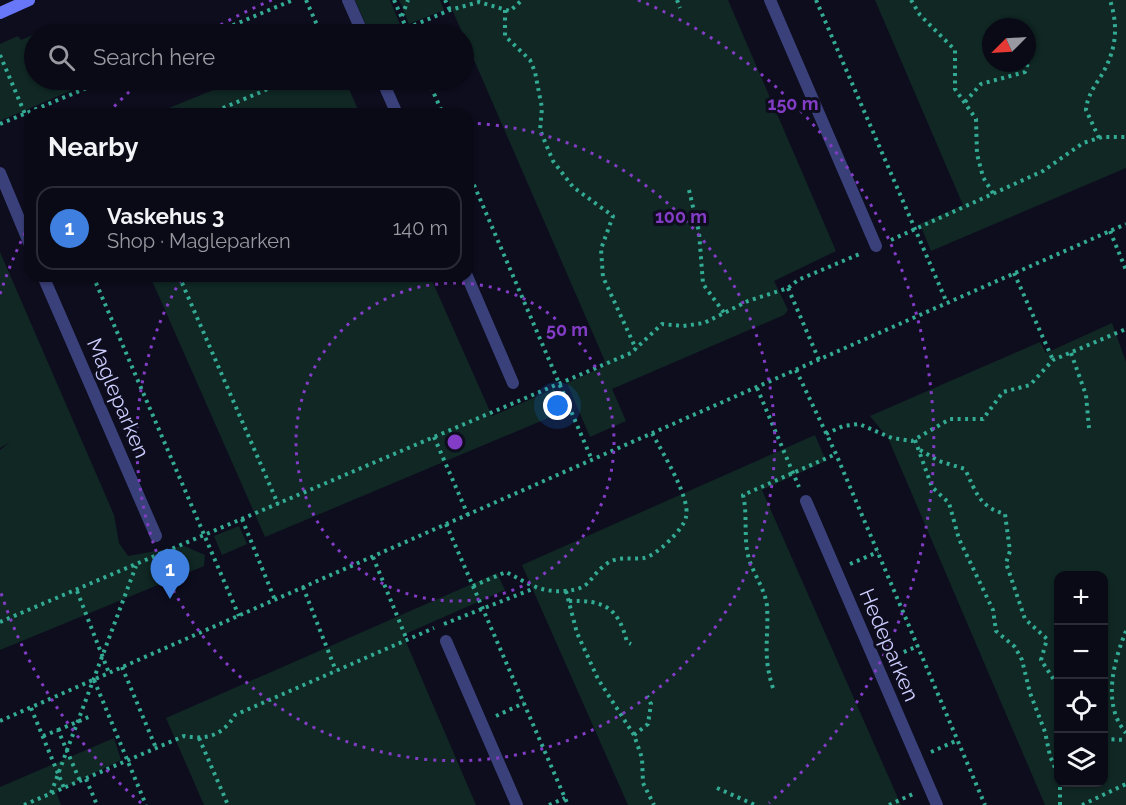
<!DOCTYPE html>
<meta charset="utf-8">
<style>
body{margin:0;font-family:Raleway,sans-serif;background:#181823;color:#f1f3f6}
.controls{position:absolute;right:18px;bottom:18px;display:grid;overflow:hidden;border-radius:12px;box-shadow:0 2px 4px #0004}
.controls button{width:54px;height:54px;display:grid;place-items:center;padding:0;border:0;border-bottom:2px solid #2a2b35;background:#0a0a16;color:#f1f3f6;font:30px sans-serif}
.compass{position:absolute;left:982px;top:18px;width:54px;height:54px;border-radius:50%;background:#0a0a16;box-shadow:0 2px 4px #0004;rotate:246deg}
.you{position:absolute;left:558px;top:406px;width:21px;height:21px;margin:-15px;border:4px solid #fff;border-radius:50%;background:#1a73e8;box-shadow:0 0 0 9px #1a73e833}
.badge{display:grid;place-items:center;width:39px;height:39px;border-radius:50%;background:#8c9099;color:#fff;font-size:20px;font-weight:700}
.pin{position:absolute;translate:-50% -50px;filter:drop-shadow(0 2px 3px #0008)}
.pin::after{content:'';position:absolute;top:32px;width:21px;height:18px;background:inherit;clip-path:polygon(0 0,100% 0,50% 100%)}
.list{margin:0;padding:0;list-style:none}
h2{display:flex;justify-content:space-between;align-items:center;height:78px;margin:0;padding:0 24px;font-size:26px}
h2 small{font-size:20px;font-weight:400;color:#999aa1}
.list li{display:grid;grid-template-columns:39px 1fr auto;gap:18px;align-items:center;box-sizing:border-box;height:84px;margin:0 12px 12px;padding:0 12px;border:2px solid #2a2b35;border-radius:18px}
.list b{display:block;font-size:22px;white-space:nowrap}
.list p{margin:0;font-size:20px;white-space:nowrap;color:#999aa1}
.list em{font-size:20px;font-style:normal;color:#999aa1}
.icon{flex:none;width:33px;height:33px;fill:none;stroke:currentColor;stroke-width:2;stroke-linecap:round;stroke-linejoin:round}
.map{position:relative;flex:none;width:1126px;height:805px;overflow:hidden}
.search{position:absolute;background:#0a0a16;box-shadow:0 2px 4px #0004;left:24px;top:24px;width:450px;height:66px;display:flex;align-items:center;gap:15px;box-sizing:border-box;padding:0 21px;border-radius:33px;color:#999aa1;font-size:22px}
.panel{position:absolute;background:#0a0a16;box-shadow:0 2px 4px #0004;left:24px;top:108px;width:450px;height:174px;border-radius:18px}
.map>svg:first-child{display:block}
.green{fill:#102724;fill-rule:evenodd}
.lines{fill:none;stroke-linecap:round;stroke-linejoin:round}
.path{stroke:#33aa93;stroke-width:4;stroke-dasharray:3 4.5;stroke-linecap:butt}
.street{stroke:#3a407a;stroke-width:12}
.secondary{stroke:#6876f8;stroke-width:12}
.ring{fill:none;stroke:#833cc5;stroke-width:3;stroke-dasharray:3 6}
.labels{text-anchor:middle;stroke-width:6;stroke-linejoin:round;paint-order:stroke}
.street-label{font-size:21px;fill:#cccdfd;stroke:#0e0d1e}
.centre{fill:#833cc5;stroke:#0e0d1e;stroke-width:3}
.ring-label{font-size:18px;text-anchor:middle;font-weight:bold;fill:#833cc5;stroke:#0e0d1e;stroke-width:6;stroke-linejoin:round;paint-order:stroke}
</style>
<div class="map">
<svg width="1126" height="805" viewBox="0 0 1126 805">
<rect width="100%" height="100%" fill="#0e0d1e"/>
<g class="green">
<polygon points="355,0 390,0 401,27 384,34 370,34"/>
<polygon points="399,0 440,0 444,10 409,24"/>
<polygon points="448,0 728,0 836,251 774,281 788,310 784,315 612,389 626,421 590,437 567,383 605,366 604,359"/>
<path d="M875 0H1126V168L931 251 920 224 963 205ZM991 27H1027V63H991Z"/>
<polygon points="46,29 49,34 34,34 34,80 68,80 70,91 0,121 0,44 18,36 21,40"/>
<polygon points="238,80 345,80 360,114 154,114"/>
<polygon points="0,252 114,515 119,543 128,556 184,546 205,555 204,566 0,650 0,450 10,442 0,448"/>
<polygon points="150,276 430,276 492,416 554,389 565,411 265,537"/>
<path d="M1112 323 1126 362V805H1045L888 438 870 416 1040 342 1046 353ZM1058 576H1104V782H1058Z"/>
<polygon points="815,435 826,461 762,490 901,805 628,805 522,565"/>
<polygon points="239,526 247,544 222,555 214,536"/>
<polygon points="497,573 505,590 403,635 476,805 204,805 166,718"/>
<polygon points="114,738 121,760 56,792 61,805 0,805 0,787"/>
</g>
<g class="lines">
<g class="path">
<polyline points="306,0 321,34"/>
<polyline points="394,0 409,34"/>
<polyline points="445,0 450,10"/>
<polyline points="677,0 680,8"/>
<polyline points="816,0 947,303"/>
<polyline points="911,0 920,15 955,50 955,89 976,119 977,154 983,177 994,195"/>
<polyline points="505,10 505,36 530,60 535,72 542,108 540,130 553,161 573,187 613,216 601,249 603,277 636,349"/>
<polyline points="402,16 408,0"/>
<polyline points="212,34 293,0"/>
<polyline points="393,34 450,10 479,2 510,11 522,0"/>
<polyline points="0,55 25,114"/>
<polyline points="428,80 443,114"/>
<polyline points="965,102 981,84 1025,72 1032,51 1030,31"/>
<polyline points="209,114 289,80"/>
<polyline points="0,124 106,80"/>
<path d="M1099 138 1086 110C1087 97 1094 87 1101 76 1116 51 1119 28 1110 0"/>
<polyline points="468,171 592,460"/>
<polyline points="689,190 699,232 703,284 725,314"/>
<polyline points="1110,231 1126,270"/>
<polyline points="891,240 1043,171 1083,143 1102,137 1126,137"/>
<polyline points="1014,273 1053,360"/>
<polyline points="93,276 239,616"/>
<polyline points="179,276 278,504"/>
<polyline points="788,288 819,360"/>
<polyline points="1071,353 1086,395 1089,428"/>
<polyline points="796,370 836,454 985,805"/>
<polyline points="757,388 799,487"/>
<polyline points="826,434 843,426 859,424 892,438 912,441 950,419 983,419 1003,392 1030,385 1053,360 1126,329"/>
<polyline points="434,437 468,515"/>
<polyline points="915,440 932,487 949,503 959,539 993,610 996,631 1015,647 1022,660 1030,693 1045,732 1050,756 1058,775"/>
<path d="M920 450 939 461 965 469C976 492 979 507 1005 514L1010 551 1006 563 1025 619 1047 639 1041 660 1058 686"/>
<polyline points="242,519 275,600"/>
<polyline points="446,524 568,805"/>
<polyline points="373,557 407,640"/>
<polyline points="850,564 878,552"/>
<path d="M473 586 506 572C526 582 540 593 565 591 592 589 588 578 605 565 617 555 631 560 644 558 656 556 684 529 686 517 691 498 662 452 652 433"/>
<polyline points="303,587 336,671"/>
<polyline points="77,591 109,673"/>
<polyline points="566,591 577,633 598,679 634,735 642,758 643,783 654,805"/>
<path d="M569 601C604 600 618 607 627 642L631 644"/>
<polyline points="0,622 631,353 662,324 683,326 704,323 748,301 788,288 798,280 862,253"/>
<polyline points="444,624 535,588"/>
<path d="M1126 631C1113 663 1102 705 1126 733"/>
<polyline points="890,658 918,646"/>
<polyline points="122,667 156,748"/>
<polyline points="94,680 146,805"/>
<path d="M773 688C762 655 769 638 767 606 765 589 754 575 749 559 743 538 748 516 743 495L836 454"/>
<polyline points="31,708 64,788"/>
<polyline points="496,716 524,703"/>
<polyline points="0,721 1126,224"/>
<polyline points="58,730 91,716"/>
<polyline points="634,735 648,724 651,704 647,696"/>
<polyline points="43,736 58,730 80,781"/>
<polyline points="199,738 228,805"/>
<polyline points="1104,739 1126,740"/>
<polyline points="931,752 958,740"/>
<polyline points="86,779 97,805"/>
<polyline points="717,788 755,805"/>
<polyline points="51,793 136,566"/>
<path d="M24 805 184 736C207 740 222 736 235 715L434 628"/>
<polyline points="549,805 565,798"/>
<polyline points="889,805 915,793"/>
<polyline points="1060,805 1060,782"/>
<polyline points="1082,805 1126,784"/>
</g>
<g class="street">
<polyline points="348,0 363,34"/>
<polyline points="770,0 876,246"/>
<polyline points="382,80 397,114"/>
<polyline points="0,173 30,245"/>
<polyline points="43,276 156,536"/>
<polyline points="467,276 513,383"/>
<polyline points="806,501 937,805"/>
<polyline points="446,641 517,805"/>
</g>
<polyline class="secondary" points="0,13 29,0"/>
</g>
<g class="ring">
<circle cx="455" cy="442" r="159"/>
<path d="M469 123A319 319 0 1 1 182 278"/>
<path d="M141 803A478 478 0 0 1 0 590M0 294A478 478 0 0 1 29 225M108 113A478 478 0 0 1 141 81M205 34A478 478 0 0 1 272 0M638 0A478 478 0 0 1 769 803"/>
</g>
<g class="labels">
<g class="street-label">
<text transform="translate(118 398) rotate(67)" y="7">Magleparken</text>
<text transform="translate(889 645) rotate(67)" y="7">Hedeparken</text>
</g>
</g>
<circle cx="455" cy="442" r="9" class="centre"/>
<g class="ring-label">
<text x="793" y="110">150 m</text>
<text x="681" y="223">100 m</text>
<text x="567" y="336">50 m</text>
</g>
</svg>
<div class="controls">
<button>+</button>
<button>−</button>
<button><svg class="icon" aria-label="locate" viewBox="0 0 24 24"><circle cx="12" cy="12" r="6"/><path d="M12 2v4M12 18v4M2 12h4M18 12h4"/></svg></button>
<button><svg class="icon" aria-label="layers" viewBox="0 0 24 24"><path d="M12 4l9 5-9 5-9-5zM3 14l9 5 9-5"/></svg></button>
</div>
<svg class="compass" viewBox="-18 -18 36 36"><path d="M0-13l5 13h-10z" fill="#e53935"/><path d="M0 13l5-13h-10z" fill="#999aa1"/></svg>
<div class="you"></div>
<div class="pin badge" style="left:170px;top:599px;background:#3f7fe0">1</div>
<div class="search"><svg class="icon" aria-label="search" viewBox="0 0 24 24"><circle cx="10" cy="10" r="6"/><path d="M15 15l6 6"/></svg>Search here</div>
<section class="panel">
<h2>Nearby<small></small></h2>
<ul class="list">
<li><span class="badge" style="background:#3f7fe0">1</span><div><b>Vaskehus 3</b><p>Shop · Magleparken</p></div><em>140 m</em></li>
</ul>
</section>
</div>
